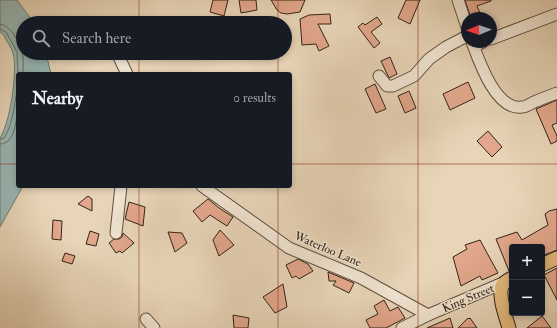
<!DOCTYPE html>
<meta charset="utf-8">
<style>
body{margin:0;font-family:"IM FELL Double Pica",serif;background:#20242c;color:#f1f3f6}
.controls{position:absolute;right:12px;bottom:12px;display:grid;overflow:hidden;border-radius:4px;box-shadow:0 2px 6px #0003}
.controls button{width:36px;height:36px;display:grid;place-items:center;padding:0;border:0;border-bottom:1px solid #363941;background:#171b24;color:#f1f3f6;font:20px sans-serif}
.compass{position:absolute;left:461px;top:12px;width:36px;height:36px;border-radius:50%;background:#171b24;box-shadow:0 2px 6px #0003;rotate:268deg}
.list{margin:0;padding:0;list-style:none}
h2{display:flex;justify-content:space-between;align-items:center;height:52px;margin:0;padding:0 16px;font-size:17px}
h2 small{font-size:13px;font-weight:400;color:#9ea1a6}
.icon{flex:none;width:22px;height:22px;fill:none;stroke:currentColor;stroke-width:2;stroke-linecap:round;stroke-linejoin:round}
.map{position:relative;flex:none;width:557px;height:328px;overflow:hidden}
.search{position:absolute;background:#171b24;box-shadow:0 2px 6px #0003;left:16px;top:16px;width:276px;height:44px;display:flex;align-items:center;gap:10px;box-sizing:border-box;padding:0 14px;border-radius:22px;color:#9ea1a6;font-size:15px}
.panel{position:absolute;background:#171b24;box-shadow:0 2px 6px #0003;left:16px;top:72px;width:276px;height:116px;border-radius:4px}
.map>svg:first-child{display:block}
.water{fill:#98b8b6;stroke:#6f7c76}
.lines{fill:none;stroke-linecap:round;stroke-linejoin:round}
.shore{stroke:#656e66;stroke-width:1}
.building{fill:#e2a78c;stroke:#322317}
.minor-casing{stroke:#60503f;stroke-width:13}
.major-casing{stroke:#322317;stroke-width:15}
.minor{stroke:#f0e4d1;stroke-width:11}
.major{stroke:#e4ba7c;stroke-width:13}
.grid{fill:none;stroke:#8f2418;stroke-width:1;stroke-opacity:0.55}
.labels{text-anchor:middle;stroke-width:3;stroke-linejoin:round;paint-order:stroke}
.street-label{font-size:12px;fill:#322317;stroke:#f0e4d1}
</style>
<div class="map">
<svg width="557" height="328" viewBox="0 0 557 328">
<rect width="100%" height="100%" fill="#e8d5b8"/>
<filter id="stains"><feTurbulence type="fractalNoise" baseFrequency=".005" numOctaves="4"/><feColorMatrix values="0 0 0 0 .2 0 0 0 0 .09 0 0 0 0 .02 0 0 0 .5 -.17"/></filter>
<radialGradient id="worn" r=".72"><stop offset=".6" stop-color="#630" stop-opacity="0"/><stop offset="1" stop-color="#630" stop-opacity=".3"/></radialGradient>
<path class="water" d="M0 0H17L34 23H23V53H46L51 74H18V186H23L0 227V138C10 123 18 71 13 53 11 47 6 40 3 34L0 32Z"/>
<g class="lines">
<g class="shore">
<path d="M0 24C10 25 19 41 22 51 24 58 23 67 23 74"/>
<polyline points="0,29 6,32 17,52 18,75"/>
<path d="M0 139 4 138C13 126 16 96 18 81"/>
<path d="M0 144C15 144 15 123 18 112"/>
</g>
</g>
<g class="building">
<polygon points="213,0 228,0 224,16 210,12"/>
<polygon points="239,0 256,0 257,10 241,13"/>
<polygon points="271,0 305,0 300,12 287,14 281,13 277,10"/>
<polygon points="406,0 420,0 410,24 398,18"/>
<polygon points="465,0 491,0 491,1 477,6 482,18 471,18"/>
<polygon points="330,14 331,24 318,24 329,46 319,51 316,44 302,45 300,19 309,15"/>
<polygon points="377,17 382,24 371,32 380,43 374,48 358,27 363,23 365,25"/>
<polygon points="390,57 397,74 389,78 381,61"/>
<polygon points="468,82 475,98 450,110 443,94"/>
<polygon points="375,84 386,109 376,113 365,89"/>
<polygon points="409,91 416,108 405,113 398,96"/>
<polygon points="557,100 557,123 552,125 557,136 557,141 551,144 536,109"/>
<polygon points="488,131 502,147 492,157 477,141"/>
<polygon points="88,196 92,199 92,211 78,204"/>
<polygon points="208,199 219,208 233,217 227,226 210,215 202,222 193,211"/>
<polygon points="129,202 145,207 143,226 125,219"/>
<polygon points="557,209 557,250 542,256 542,247 512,247 512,270 509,271 496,239 517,232 522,240 548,225 545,214 549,211"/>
<polygon points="53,220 62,221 61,240 52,239"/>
<polygon points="220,230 234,245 219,256 213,240"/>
<polygon points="90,231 99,234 96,246 86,244"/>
<polygon points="168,232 182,233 187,243 175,252"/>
<polygon points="123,233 134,243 122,253 120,251 116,253 109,243 114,239 119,239 122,237"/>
<polygon points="480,240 498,273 482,280 480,276 461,286 453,257 467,249 465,245"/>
<polygon points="65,253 75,256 72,264 62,261"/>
<polygon points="298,259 308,264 313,271 299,279 296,276 292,278 286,265"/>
<polygon points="557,268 557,300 544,275"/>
<polygon points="328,272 354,283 349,293 333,285 336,281 329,281"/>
<polygon points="283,284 287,307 275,313 263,297"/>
<polygon points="384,300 390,311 398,307 405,318 386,328 370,328 366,320 378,314 374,306"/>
<polygon points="233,315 249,318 248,328 234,328"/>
<polygon points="542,316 551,328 527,328"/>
<polygon points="450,318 453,328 427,328"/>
<polygon points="468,318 469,319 470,318 477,328 458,328"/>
</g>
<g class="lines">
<g class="minor-casing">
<g id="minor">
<polyline points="458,0 467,27"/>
<polyline points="491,39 557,14"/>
<path d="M472 42C479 61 496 111 522 107 526 107 530 104 534 102 541 99 549 96 557 93"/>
<polyline points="474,46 483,42"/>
<polyline points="117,53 127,74"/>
<polyline points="379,76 387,86 393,86 414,76 429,59 446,47 467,36"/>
<polyline points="202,186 289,248 361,278 428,315"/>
<polyline points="116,233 121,186"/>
<polyline points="146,319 154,328"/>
<polyline points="402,328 428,315 505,282"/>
</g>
</g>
<g class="major-casing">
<g id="major">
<polyline points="542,265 557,258"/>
<path d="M509 328C506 317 498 297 502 286 504 282 508 280 512 278"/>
</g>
</g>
<use href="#minor" class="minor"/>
<use href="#major" class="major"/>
</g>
<path class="grid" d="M139 0V23M278 0V23M418 0V328M139 53V74M278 53V74M0 164H18M290 164H557M139 186V328M278 186V328"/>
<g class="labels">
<g class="street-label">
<text transform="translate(328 249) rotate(23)" y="4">Waterloo Lane</text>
<text transform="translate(468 298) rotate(-23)" y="4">King Street</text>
</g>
</g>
<rect width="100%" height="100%" filter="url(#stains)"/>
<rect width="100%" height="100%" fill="url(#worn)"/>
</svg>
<div class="controls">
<button>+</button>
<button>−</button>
</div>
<svg class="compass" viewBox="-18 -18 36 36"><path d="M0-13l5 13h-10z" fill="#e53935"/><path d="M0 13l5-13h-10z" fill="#9ea1a6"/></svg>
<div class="search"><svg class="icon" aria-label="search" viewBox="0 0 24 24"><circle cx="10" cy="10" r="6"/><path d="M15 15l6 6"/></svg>Search here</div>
<section class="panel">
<h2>Nearby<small>0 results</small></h2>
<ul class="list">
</ul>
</section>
</div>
